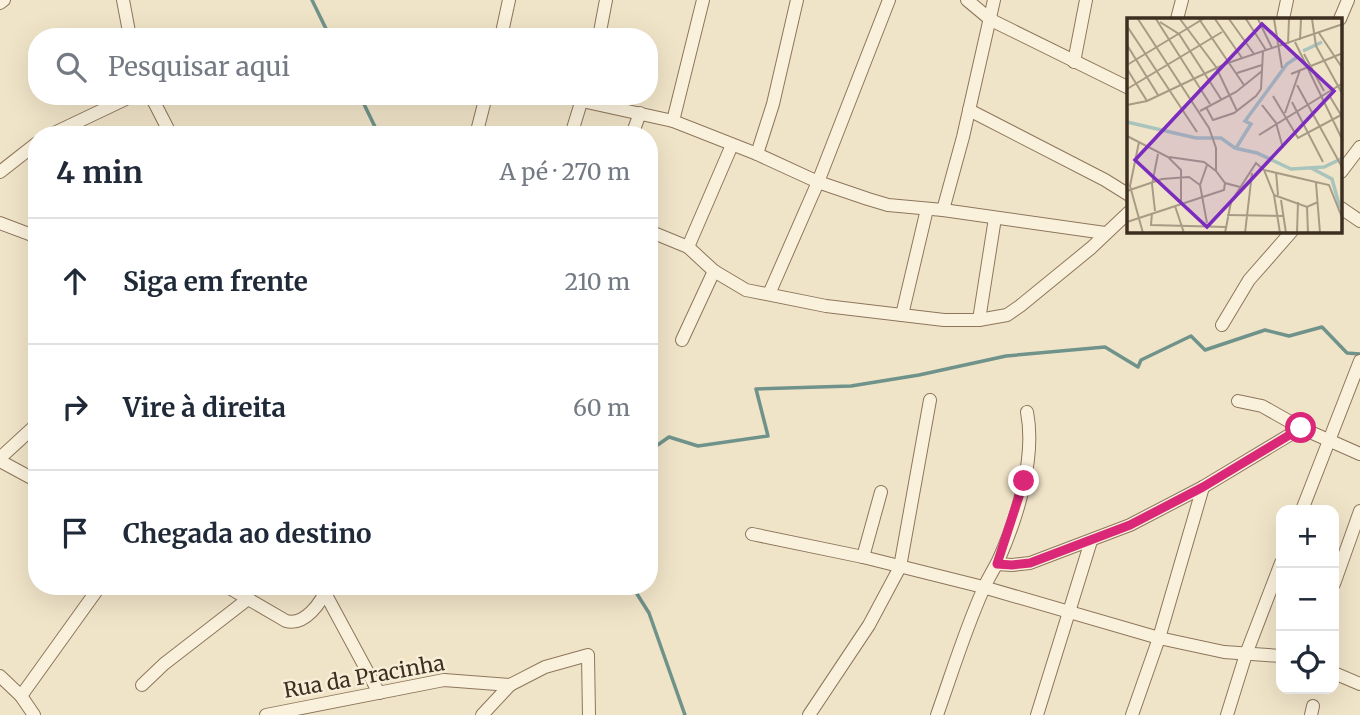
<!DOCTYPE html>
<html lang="pt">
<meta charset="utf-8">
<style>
body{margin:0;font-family:Merriweather,serif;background:#f2f2f3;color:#1f2937}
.controls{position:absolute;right:21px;bottom:21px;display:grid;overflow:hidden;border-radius:14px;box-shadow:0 7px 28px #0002}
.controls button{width:63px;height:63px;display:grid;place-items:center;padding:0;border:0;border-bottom:2px solid #e0e1e3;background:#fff;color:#1f2937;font:35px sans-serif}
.stop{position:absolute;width:21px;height:21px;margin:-16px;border:5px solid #db2777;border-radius:50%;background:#fff}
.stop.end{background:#db2777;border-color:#fff;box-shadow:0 2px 7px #0008}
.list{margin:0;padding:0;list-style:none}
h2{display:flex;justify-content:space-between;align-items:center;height:91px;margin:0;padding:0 28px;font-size:30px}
h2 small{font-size:23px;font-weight:400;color:#747a83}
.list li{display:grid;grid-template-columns:46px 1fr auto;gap:21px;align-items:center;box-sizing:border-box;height:126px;padding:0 28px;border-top:2px solid #e0e1e3}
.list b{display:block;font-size:26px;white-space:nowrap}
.list em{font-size:23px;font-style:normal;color:#747a83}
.icon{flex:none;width:38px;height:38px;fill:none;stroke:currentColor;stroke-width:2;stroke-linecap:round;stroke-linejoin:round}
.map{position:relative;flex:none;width:1360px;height:715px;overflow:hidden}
.search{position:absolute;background:#fff;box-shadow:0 7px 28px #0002;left:28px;top:28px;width:630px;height:77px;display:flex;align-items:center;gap:18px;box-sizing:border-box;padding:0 24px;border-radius:28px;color:#747a83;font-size:26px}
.panel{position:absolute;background:#fff;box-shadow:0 7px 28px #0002;left:28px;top:126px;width:630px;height:469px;border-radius:28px}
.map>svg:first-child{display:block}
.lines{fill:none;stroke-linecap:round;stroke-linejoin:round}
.stream{stroke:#6f938a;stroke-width:3.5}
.minor-casing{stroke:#8d765c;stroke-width:14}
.minor{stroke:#faf1dc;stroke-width:12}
.route{stroke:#db2777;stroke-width:9}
.labels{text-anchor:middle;stroke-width:5;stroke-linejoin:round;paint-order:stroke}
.street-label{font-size:21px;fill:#3d2e20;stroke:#f7eed8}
.inset-river{fill:none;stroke:#a9c4bc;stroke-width:3.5}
.inset-road{fill:none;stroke:#a89b85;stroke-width:2}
.view{fill:#7b2cbf;fill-opacity:0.15;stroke:#7b2cbf;stroke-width:3.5}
.inset-edge{fill:none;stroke:#3d2e20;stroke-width:3.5}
</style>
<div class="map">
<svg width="1360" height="715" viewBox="0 0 1360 715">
<rect width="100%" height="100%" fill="#f0e4c8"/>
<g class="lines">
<g class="stream">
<polyline points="312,0 330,37"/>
<polyline points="360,96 379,135"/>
<polyline points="649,451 669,437 698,446 768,436 756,389 851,386 919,375 1006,356 1105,347 1138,367 1141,360 1191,336 1205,350 1265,330 1289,336 1322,327 1347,353 1360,354"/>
<polyline points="632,586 649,613 685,715"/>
</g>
<g class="minor-casing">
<g id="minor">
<polyline points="123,0 130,37"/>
<polyline points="967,0 991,20 1129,88"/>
<polyline points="0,3 4,0"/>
<polyline points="1177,19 1182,0"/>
<polyline points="1283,19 1287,0"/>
<polyline points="1340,19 1348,0"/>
<polyline points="501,37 509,0"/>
<polyline points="599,37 606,0"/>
<polyline points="1074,62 1086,0"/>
<polyline points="151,96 171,135"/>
<polyline points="582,101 673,121 757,154 818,182 868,199 888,205 943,210 1105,233"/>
<polyline points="969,110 1105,180 1129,195"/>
<polyline points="673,121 703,0"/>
<polyline points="50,135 132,96"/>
<polyline points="476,135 486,96"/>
<polyline points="571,135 583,96"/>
<polyline points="632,135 640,113"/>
<polyline points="757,154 773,104 797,0"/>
<polyline points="0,172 37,143"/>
<polyline points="1341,172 1360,147"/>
<polyline points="1341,208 1360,221"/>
<polyline points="943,210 963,137 994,0"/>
<polyline points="0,223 37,237"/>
<polyline points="649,231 688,247 714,271 746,290 826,306 944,320 979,320 1007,315 1020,306 1091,248 1129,212"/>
<polyline points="688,247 732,145"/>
<polyline points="769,294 818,182 889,0"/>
<polyline points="902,315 927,209"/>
<polyline points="979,320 995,218"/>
<polyline points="1222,325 1249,280 1292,231"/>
<polyline points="682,340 714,271"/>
<polyline points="1238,401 1262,406 1301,428 1360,454"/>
<polyline points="0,458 37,424"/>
<polyline points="0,461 37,481"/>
<polyline points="1302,510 1360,361"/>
<polyline points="752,534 863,557 983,587 1159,638 1224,652 1281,656"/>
<polyline points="863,557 881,492"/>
<polyline points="997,564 1012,565 1030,563 1130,525 1203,487 1301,428"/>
<polyline points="1334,584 1360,511"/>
<path d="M226 586 286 621C305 626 321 603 328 586"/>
<polyline points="325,593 379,693"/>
<polyline points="1334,673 1360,684"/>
<polyline points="0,676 21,696 34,715"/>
<polyline points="142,685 164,664 248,599"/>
<polyline points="21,696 100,586"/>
<polyline points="266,715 444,680 510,685 545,667 588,655 589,715"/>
<polyline points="482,715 510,685"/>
<polyline points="809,715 869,625 900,567 930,400"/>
<path d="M937 715C952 673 965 630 983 590 987 580 993 571 998 561 1017 519 1036 458 1027 412"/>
<polyline points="1037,715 1091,541"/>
<polyline points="1132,715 1159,638 1203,487"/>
<polyline points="1227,715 1246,654 1281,563"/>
<polyline points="1311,715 1313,706"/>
</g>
</g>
<use href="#minor" class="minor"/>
</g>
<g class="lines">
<polyline class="route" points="1024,481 997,564 1012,565 1030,563 1130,525 1203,487 1301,428"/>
</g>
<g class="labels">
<g class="street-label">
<text transform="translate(364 677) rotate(-10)" y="7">Rua da Pracinha</text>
</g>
</g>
<g transform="translate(1127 18)">
<rect width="215" height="215" fill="#f0e4c8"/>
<path class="inset-river" d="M176 33 195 24M0 104 69 120H94L108 130 130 135 164 151 197 149 216 140M109 130 124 106 118 103 160 46 172 38M184 150 205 161 213 190"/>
<path class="inset-road" d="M11 1 82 110 89 130V153L98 165 113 169M29 1 83 86M53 1 89 49 110 93M72 1 117 67M88 1 115 40M102 1 127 36M119 1 139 32M131 1 145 30M147 1 155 50M185 1 189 28 216 77M33 4 52 16 94 81M0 8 70 114M192 15 216 51M173 22 174 1M168 24 216 123M161 26 162 1M0 27 31 77M177 36 197 73M0 47 76 1M0 51 20 83M110 55 135 47M164 56 216 35M170 67 216 151M0 71 95 14M202 77 214 97M146 78 171 120 216 96M165 84 196 144M0 87 20 83 98 46 216 6M135 87 149 105 156 130M79 89 86 102 107 95 129 78 134 71 136 33M73 93 109 74 135 53M158 95 173 52M132 117 216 65M0 118 41 139 54 152V186M12 124 3 168 16 215M42 139 77 144 89 153M137 152 202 167 216 202M149 154 151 177M189 165 193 215M73 167 80 147M0 173 35 161 62 159 73 167 80 205M147 177 180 189 191 184M154 182 159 215M48 188 57 215M180 189 181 215M28 193 25 166 31 136M25 195 24 207 99 209M100 197 157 198M0 204 97 172 98 165M98 215 104 184 129 145 137 152 147 177 153 215M118 215 125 155M170 215 171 184"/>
<path class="view" d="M135 6 207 73 80 209 8 142Z"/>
<rect width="215" height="215" class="inset-edge"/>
</g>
</svg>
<div class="controls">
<button>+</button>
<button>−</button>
<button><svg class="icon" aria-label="locate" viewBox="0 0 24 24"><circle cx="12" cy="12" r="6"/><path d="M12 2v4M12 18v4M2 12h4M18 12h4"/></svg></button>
</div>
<div class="stop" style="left:1301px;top:428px"></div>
<div class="stop end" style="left:1024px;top:481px"></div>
<div class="search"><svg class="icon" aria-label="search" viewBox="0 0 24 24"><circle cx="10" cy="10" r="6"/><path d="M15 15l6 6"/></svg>Pesquisar aqui</div>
<section class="panel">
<h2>4 min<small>A pé · 270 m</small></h2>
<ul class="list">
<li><svg class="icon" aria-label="ahead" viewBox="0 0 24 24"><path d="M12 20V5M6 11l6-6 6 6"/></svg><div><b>Siga em frente</b></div><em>210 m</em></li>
<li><svg class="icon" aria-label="right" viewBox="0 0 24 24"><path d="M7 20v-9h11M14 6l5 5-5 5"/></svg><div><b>Vire à direita</b></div><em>60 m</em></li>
<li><svg class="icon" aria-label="arrive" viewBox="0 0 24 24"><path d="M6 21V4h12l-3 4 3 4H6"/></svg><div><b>Chegada ao destino</b></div></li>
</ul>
</section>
</div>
